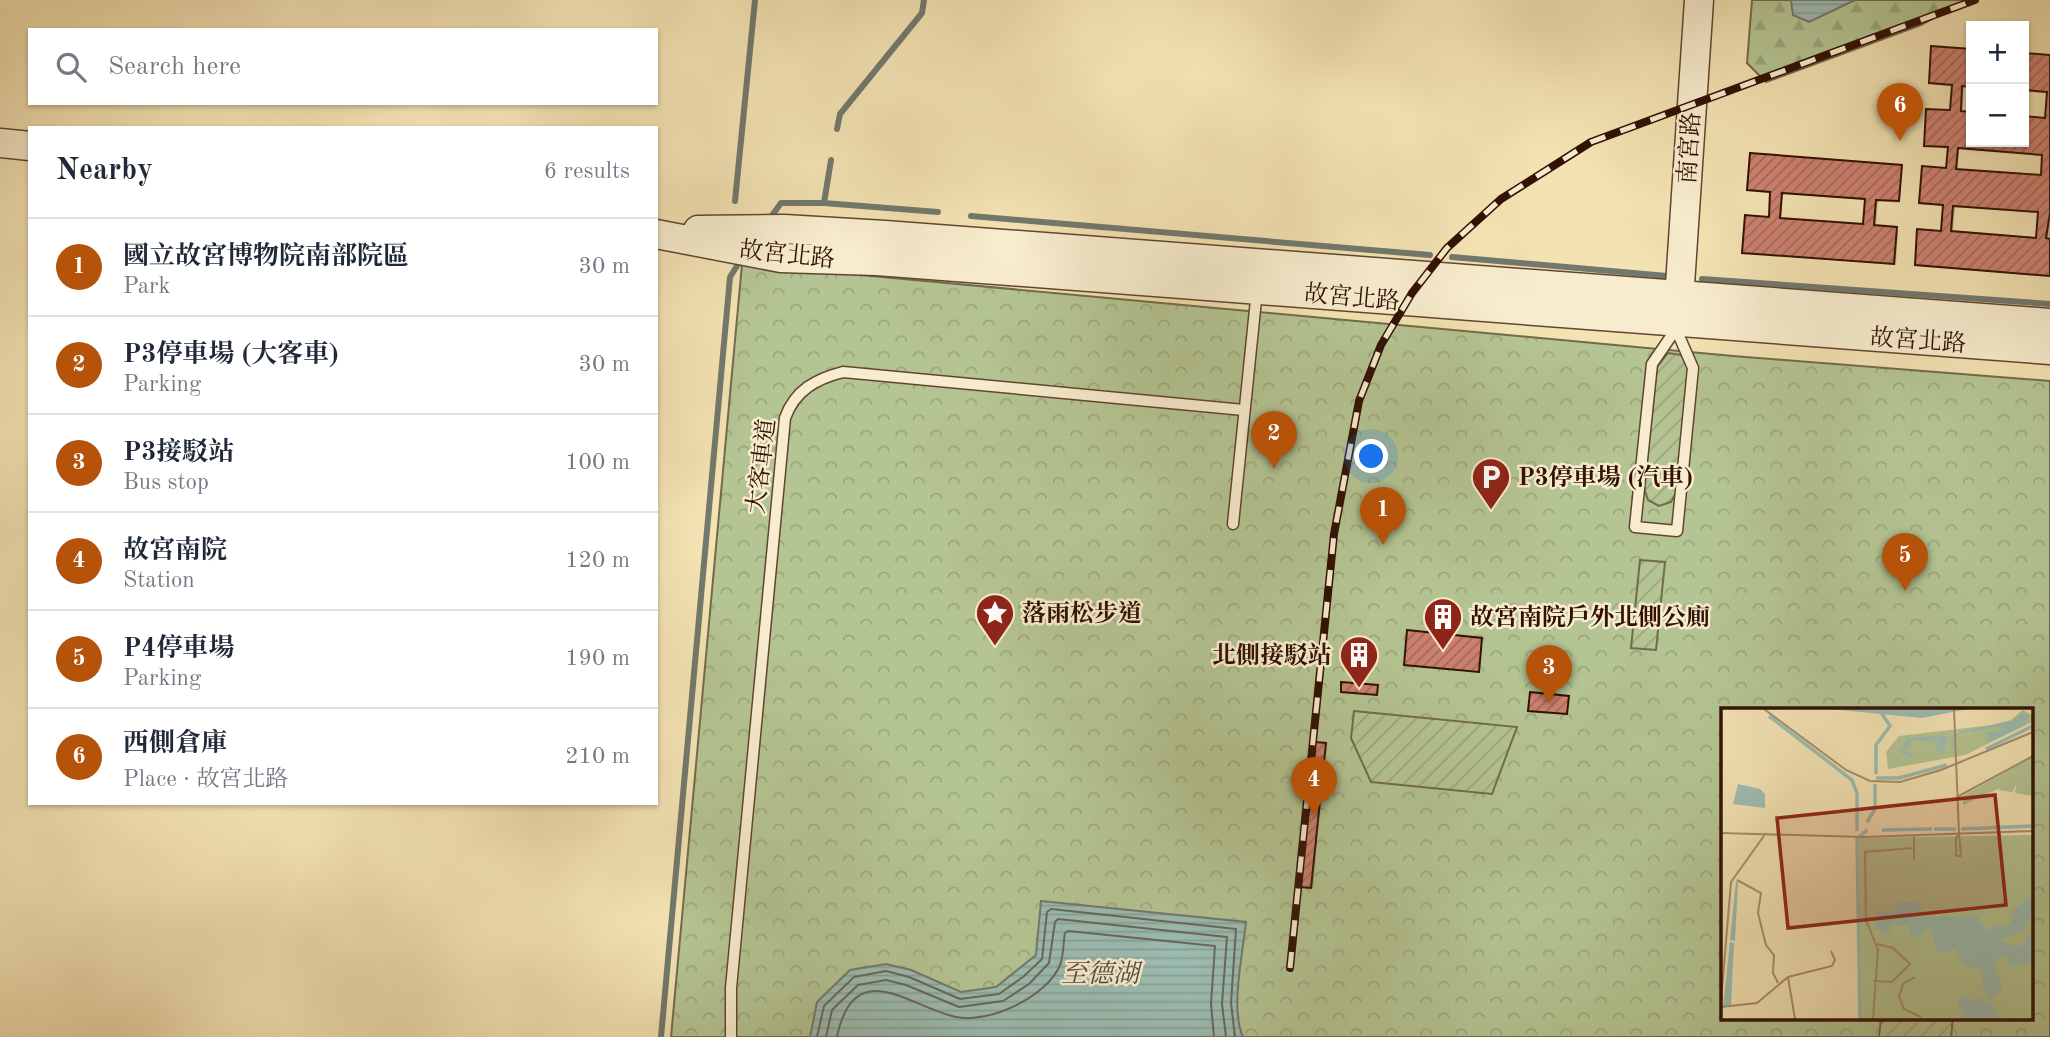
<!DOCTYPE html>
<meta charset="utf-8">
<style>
body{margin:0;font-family:"Old Standard TT","Noto Serif TC",serif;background:#f6f6f7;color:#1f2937}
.controls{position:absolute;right:21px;top:21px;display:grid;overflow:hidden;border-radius:0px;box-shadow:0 2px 5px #0004}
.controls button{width:63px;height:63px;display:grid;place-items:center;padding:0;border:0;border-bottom:2px solid #e0e1e3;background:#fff;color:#1f2937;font:35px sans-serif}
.you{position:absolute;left:1372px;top:457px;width:24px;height:24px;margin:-18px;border:5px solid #fff;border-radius:50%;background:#1a73e8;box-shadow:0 0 0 10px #1a73e833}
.badge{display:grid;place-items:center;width:46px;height:46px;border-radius:50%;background:#b45309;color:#fff;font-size:23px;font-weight:700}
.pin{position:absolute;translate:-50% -58px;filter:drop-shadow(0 2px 4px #0008)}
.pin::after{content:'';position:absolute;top:37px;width:24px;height:21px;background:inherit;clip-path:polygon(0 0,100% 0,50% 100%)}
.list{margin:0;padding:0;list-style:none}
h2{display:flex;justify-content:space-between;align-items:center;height:91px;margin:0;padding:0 28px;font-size:30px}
h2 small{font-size:23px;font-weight:400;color:#747a83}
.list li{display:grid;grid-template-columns:46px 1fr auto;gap:21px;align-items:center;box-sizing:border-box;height:98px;padding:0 28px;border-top:2px solid #e0e1e3}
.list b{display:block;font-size:26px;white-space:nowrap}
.list p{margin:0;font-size:23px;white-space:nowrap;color:#747a83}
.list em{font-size:23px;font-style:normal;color:#747a83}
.icon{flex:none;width:38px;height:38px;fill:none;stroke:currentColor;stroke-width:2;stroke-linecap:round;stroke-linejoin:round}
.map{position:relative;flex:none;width:2050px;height:1037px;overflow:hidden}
.search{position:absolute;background:#fff;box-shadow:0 2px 5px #0004;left:28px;top:28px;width:630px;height:77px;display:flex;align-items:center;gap:18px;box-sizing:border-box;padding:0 24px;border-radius:0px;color:#747a83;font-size:26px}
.panel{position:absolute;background:#fff;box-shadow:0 2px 5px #0004;left:28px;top:126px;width:630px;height:679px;border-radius:0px}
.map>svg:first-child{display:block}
.forest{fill:url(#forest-firs);stroke:#736a4c;stroke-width:2}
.park{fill:url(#park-crowns);stroke:#736a4c;stroke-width:2;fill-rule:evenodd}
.garden{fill:url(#garden-furrows);stroke:#736a4c;stroke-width:2}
.water{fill:url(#water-rules);stroke:#72786d;stroke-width:2}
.shadow{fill:#0003;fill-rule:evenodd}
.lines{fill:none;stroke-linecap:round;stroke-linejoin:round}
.shore{stroke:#67675c;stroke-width:2}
.stream{stroke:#72786d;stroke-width:6}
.building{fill:url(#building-hatch);stroke:#321105;stroke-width:2;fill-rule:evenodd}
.service-casing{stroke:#624530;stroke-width:13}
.tertiary-casing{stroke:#624530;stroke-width:31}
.service{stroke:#f7eccd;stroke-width:10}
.tertiary{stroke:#f7eccd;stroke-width:28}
.rail-casing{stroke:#321105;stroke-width:8}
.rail{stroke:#f7eccd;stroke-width:5;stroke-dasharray:16;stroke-linecap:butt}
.labels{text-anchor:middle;stroke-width:5;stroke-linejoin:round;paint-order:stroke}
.street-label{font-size:24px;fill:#321105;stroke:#f7eccd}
.poi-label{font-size:24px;font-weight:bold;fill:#321105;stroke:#f7eccd;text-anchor:start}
.water-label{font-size:26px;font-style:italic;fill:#574d42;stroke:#f7eccd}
.inset-river{fill:none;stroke:#9cbdb2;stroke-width:3.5}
.inset-road{fill:none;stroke:#a68e6d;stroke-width:2}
.view{fill:#8f2418;fill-opacity:0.15;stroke:#8f2418;stroke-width:3.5}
.inset-edge{fill:none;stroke:#321105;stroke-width:3.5}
</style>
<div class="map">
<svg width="2050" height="1037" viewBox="0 0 2050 1037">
<defs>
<pattern id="forest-firs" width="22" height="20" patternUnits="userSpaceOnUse" patternTransform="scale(1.75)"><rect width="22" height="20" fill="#b4c492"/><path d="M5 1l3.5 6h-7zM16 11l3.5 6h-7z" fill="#9ba77c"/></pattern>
<pattern id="park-crowns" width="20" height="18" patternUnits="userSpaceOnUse" patternTransform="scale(1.75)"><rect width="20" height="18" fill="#b4c492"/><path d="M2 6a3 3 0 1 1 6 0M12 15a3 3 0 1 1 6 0" fill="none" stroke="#9ba77c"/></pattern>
<pattern id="garden-furrows" width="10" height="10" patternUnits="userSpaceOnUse" patternTransform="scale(1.75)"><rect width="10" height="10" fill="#b4c492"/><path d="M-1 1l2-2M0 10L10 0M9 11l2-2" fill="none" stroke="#9ba77c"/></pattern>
<pattern id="water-rules" width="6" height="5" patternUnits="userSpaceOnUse" patternTransform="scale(1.75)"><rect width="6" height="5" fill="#9cbdb2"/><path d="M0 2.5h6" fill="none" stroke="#87a198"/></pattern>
<pattern id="building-hatch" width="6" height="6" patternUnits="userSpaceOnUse" patternTransform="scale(1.75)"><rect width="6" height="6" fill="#cc8170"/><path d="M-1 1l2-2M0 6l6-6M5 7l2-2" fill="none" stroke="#a6685a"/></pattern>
</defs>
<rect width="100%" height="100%" fill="#f3e2b2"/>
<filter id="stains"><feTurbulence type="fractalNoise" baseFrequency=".00286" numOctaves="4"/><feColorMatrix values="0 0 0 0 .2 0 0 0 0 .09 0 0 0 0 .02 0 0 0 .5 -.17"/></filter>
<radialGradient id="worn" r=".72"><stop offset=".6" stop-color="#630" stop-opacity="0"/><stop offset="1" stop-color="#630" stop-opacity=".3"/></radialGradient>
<polygon class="forest" points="1752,0 1966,0 1921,25 1766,82 1747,63"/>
<path class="park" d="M742 264 1733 356 2050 381V1037H671ZM1723 710H2031V1018H1723Z"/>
<g class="garden">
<polygon points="1668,353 1681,355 1689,364 1677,491 1671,502 1659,506 1648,500 1644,488 1657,367"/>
<polygon points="1640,560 1665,562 1656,650 1631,648"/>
<polygon points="1354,711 1517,727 1492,794 1371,782 1351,738"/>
<polygon points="1881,1018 1953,1018 1951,1037 1879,1037"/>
</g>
<g class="water">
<polygon points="1791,0 1855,0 1809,22 1793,15"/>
<path d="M1041 901 1246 922C1243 953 1230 1009 1243 1037H810L817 1002 850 970 886 964 911 970 961 992 996 987 1036 955Z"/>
</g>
<g class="shadow">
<path d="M1933 48 1971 51V88L1964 87 1962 113 1971 114V142H2024V118L2047 120 2049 93 2024 92V55L2050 57V277L1917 265 1943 232 1945 206 1921 203 1948 170 1949 149 1926 145 1952 112 1954 86 1930 83ZM1959 149 2044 156 2042 177 1958 171ZM1955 207 2040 213 2037 239 1953 233Z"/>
<path d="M1901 166 1900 203 1878 201 1876 227 1898 231 1896 265 1744 252 1770 219 1772 193 1749 189ZM1783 194 1867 200 1865 226 1781 220Z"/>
<polygon points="1481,639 1480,673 1406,664"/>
<polygon points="1377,687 1378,696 1343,691"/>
<polygon points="1568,698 1568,715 1530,710"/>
<polygon points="1325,745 1313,889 1304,888 1302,886"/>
</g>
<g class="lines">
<g class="shore">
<polyline points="817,1037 824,1006 854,977 886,971 909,977 960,999 999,994 1023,977 1042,959 1047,912 1051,909 1236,929 1231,1003 1235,1037"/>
<polyline points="826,1037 832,1010 858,985 886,980 906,985 959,1007 1003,1001 1029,984 1049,963 1055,922 1058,919 1227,937 1222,1004 1226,1037"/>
<path d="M837 1037C854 953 911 1008 956 1017 989 1024 1047 997 1060 965 1064 955 1063 943 1065 933L1068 931 1215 946 1211 1004 1214 1037"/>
</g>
<g class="stream">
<polyline points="837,129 840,114 922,13 924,0"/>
<polyline points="831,160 824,203 938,212"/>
<polyline points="735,201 755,0"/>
<polyline points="971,216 1430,255"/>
<polyline points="768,221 781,203 824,203"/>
<polyline points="1452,257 1667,276"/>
<polyline points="1702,279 2050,304"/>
<polyline points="661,1037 730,277 742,258"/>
</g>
</g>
<g class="building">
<path d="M1931 46 1971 49V87L1962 86 1961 111 1971 112V142H2024V116L2045 118 2047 92 2024 90V53L2050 55V213L2046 238 2050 239V276L1915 265 1917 229 1941 231 1943 205 1919 203 1922 166 1946 168 1948 147 1924 146 1926 109 1950 110 1952 85 1929 83ZM1958 148 2042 155 2041 175 1956 169ZM1953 206 2038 212 2036 238 1951 231Z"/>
<path d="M1750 153 1902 165 1899 201 1876 200 1874 225 1897 227 1894 264 1742 253 1745 215 1769 217 1770 192 1747 190ZM1782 193 1865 199 1863 224 1780 218Z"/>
<polygon points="1407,630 1482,638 1479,672 1404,665"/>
<polygon points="1341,682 1378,685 1377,695 1341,692"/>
<polygon points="1530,692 1569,696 1567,714 1528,711"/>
<polygon points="1315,742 1326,743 1311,888 1300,887"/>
</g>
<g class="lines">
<g class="service-casing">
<g id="service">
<polygon points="1676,329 1693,368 1677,531 1635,527 1652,364"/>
<polyline points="1233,524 1257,290"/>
<path d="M731 1037V988L785 418C795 390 816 379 843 372L1244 410"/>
</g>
</g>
<g class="tertiary-casing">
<g id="tertiary">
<polyline points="0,143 30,146"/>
<polyline points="698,230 784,229 885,235 2050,323"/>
<polyline points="656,234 781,258 877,261 2050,350"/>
<polyline points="1678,315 1699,0"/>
</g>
</g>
<use href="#service" class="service"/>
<use href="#tertiary" class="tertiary"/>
<g class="rail-casing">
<polyline id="rail" points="1290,968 1334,534 1359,401 1381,345 1412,293 1447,248 1501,199 1591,142 1975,0"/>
</g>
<use href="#rail" class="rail"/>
</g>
<defs>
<g id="parking-pin" transform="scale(2.0125)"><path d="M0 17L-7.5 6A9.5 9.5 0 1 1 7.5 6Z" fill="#8f2418" stroke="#f7eccd"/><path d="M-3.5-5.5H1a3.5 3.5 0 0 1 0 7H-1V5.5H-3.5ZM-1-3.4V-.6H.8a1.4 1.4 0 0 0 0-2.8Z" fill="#fff"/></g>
<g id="sight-pin" transform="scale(2.0125)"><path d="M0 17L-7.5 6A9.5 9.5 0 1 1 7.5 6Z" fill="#8f2418" stroke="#f7eccd"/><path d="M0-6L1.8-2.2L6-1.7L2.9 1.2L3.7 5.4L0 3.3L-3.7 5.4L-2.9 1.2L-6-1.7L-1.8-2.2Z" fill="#fff"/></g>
<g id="building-pin" transform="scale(2.0125)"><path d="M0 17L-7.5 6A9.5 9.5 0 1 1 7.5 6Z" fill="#8f2418" stroke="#f7eccd"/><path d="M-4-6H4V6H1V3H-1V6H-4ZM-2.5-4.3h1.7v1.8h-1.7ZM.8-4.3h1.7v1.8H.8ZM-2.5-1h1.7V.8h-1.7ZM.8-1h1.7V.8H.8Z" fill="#fff"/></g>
</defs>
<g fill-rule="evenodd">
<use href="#parking-pin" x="1491" y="477"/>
<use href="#sight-pin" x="995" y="613"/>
<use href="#building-pin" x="1443" y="617"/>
<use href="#building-pin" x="1359" y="655"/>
</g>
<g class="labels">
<g class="street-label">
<text transform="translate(1689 148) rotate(-86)" y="8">南宮路</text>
<text transform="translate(787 254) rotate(6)" y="8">故宮北路</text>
<text transform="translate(1352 297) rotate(5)" y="8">故宮北路</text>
<text transform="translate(1918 340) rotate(4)" y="8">故宮北路</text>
<text transform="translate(761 466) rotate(-83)" y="8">大客車道</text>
</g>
<g class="poi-label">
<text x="1518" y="485">P3停車場 (汽車)</text>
<text x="1022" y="621">落雨松步道</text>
<text x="1470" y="625">故宮南院戶外北側公廁</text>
<text x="1332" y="663" text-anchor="end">北側接駁站</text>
</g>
<g class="water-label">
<text x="1100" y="982">至德湖</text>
</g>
</g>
<g transform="translate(1721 708)">
<rect width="312" height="312" fill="#f3e2b2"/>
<path d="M311 49V88L294 85 295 77 291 84 277 82 281 79 242 97V88Z" fill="#b4c492"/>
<path d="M302 2 311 7V14L244 47 167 61 165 44 178 28 271 17 290 12ZM311 127V311H140L138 130Z" fill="#b4c492"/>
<path d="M258 173H278L275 199 263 195Z" fill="#b4c492"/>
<path d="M109 1H247L201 10ZM301 5 308 8 303 18 300 14 301 18 268 34 265 24 279 23 282 17 254 24 247 23 233 29 232 40 226 41 231 38 230 29 246 22 291 13ZM220 27 227 29 221 47 213 37 221 29 212 33 190 32 189 39 181 42 191 45V51L178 44 187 30ZM17 76 39 81 44 86V100L12 96ZM15 173 17 175 14 233 9 232ZM311 190V208L302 223 277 232 299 239 311 222V254L289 259 285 249 278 248 274 260 282 281 269 292 261 278 262 263 242 257 234 240 223 246 215 244 210 220 195 230 189 227 188 217 170 218 169 226H164L155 220 154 211 157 204H173L177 194H198L202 209 256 208 266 223 272 217H289L292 203 304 191ZM9 234 13 235 10 297 2 299ZM242 287 250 294 260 289 271 295 278 311H242L236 290Z" fill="#9cbdb2"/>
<path class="inset-river" d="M48 8 131 72 136 85V123M265 41 312 18M155 66V37L169 18 158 1M155 70H178L226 57M146 114 154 101V76M213 121H235M240 121 312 118M161 122 211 121M139 311 136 131 146 122"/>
<path class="inset-road" d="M43 1 125 62 149 73 179 74 220 62 312 24M233 1 238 126M236 89 312 48M0 125 142 129 312 123M238 126 240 148H235V130ZM193 127V152M16 172 40 185 37 205 45 237 53 247 52 265 57 275M67 269 74 311M194 269 182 276 178 289 183 301 200 309M152 273 171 274 189 256 172 240 156 236M0 293 10 174 45 125M0 299 36 295 67 269 111 258 114 252 110 243M152 311 157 242 145 212 144 144 193 140"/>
<path class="view" d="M274 87 285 197 67 220 56 110Z"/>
<rect width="312" height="312" class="inset-edge"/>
</g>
<rect width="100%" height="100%" filter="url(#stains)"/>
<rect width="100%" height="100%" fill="url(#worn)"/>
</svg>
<div class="controls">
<button>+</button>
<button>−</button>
</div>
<div class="you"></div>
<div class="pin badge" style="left:1383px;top:545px">1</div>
<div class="pin badge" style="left:1274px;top:469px">2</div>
<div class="pin badge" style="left:1549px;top:703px">3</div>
<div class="pin badge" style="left:1314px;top:815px">4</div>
<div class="pin badge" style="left:1905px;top:591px">5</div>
<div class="pin badge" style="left:1900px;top:141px">6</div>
<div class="search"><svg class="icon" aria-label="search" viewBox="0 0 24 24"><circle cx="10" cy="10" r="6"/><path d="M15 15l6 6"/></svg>Search here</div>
<section class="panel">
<h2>Nearby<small>6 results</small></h2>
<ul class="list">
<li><span class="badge">1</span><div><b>國立故宮博物院南部院區</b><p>Park</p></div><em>30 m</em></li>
<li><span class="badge">2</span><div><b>P3停車場 (大客車)</b><p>Parking</p></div><em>30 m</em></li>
<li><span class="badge">3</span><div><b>P3接駁站</b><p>Bus stop</p></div><em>100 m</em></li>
<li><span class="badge">4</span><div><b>故宮南院</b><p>Station</p></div><em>120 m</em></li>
<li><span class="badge">5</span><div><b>P4停車場</b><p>Parking</p></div><em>190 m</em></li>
<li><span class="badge">6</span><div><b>西側倉庫</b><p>Place · 故宮北路</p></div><em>210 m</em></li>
</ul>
</section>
</div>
